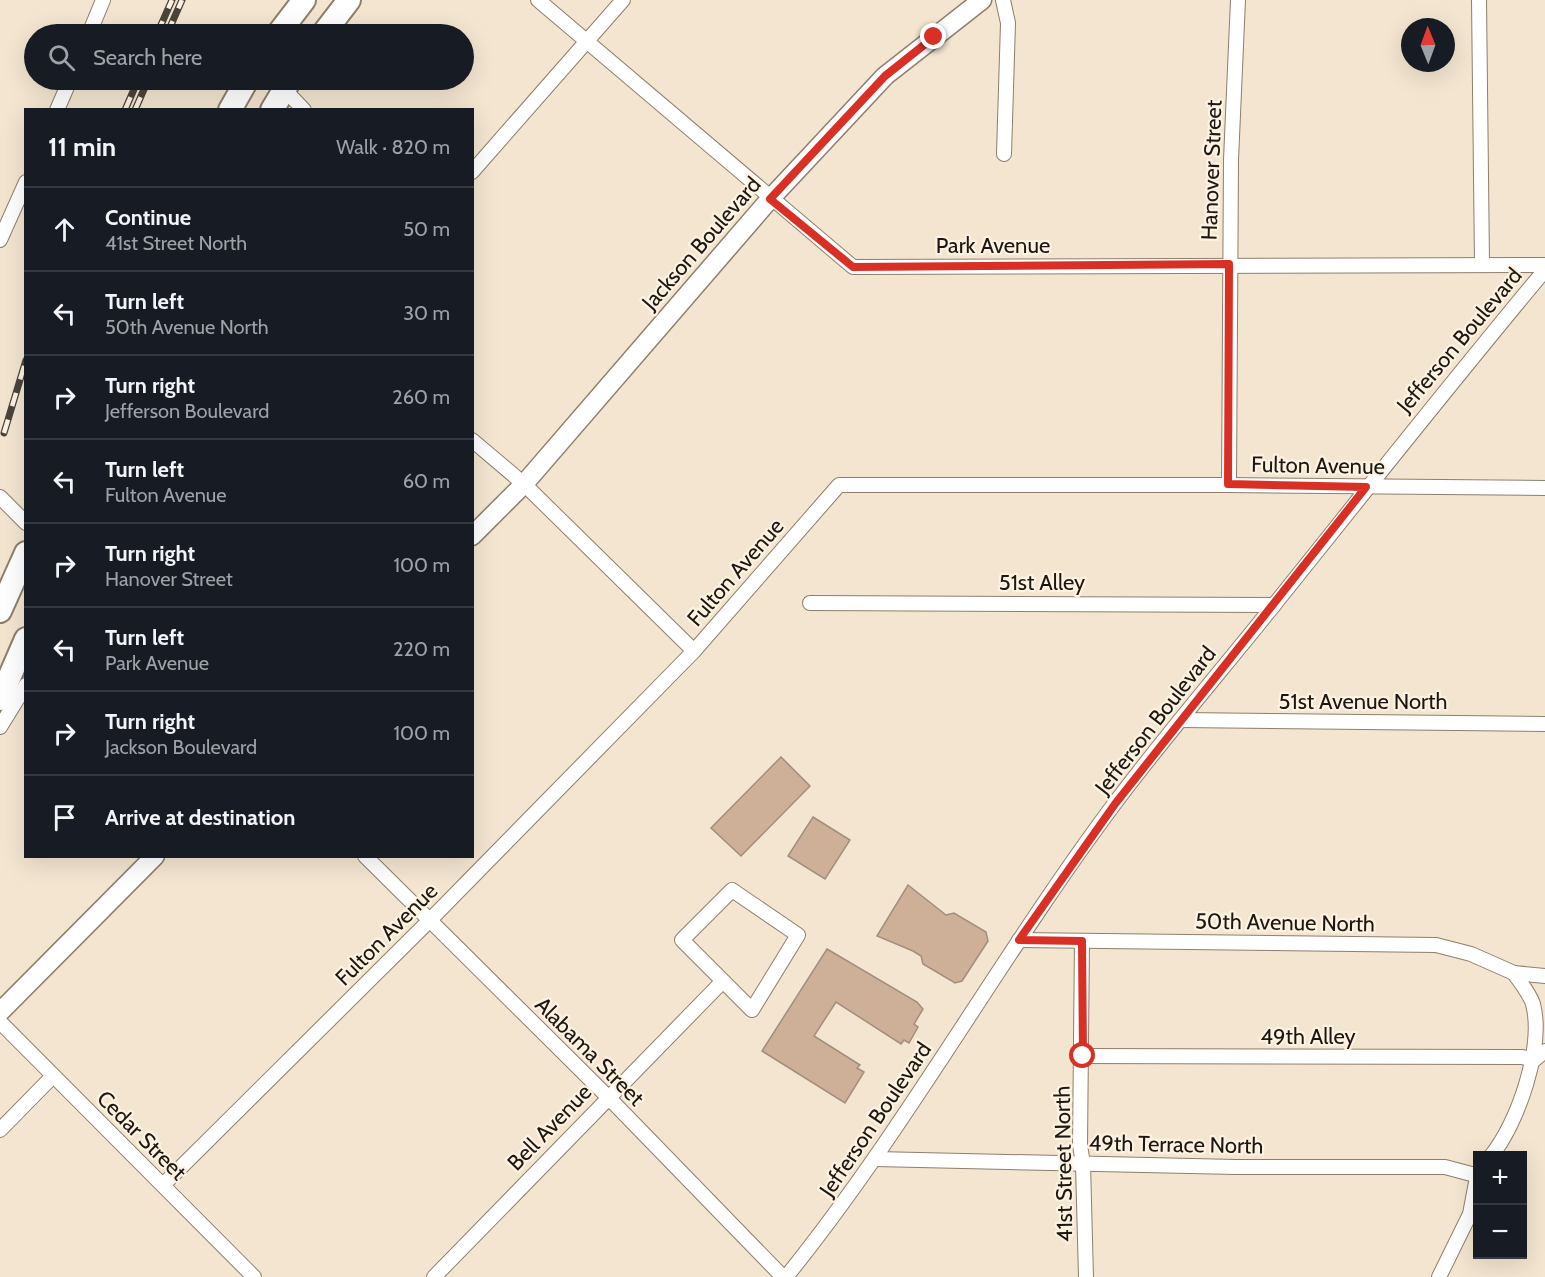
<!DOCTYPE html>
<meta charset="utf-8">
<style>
body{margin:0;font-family:Cabin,sans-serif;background:#242831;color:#f1f3f6}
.controls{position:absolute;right:18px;bottom:18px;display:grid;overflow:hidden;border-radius:0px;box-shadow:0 6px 24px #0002}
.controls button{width:54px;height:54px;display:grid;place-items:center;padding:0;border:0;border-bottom:2px solid #363941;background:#171b24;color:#f1f3f6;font:30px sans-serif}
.compass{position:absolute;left:1401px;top:18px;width:54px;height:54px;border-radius:50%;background:#171b24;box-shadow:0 6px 24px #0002;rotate:359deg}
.stop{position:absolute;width:18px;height:18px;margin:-14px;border:4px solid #d93025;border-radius:50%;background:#fff}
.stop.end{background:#d93025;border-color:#fff;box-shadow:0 2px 6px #0008}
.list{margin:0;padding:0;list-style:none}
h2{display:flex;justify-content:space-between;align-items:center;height:78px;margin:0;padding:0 24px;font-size:26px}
h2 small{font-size:20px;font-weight:400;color:#9ea1a6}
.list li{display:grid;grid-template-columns:39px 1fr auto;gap:18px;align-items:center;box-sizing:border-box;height:84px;padding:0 24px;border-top:2px solid #363941}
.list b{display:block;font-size:22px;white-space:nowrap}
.list p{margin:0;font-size:20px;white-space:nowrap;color:#9ea1a6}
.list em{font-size:20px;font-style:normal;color:#9ea1a6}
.icon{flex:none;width:33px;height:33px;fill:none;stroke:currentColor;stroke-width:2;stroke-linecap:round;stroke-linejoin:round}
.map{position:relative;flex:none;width:1545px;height:1277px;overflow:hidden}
.search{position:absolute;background:#171b24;box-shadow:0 6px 24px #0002;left:24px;top:24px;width:450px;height:66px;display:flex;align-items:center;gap:15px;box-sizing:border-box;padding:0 21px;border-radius:33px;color:#9ea1a6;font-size:22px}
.panel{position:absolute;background:#171b24;box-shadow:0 6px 24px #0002;left:24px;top:108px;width:450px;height:750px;border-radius:0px}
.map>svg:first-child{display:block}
.building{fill:#ceaf97;stroke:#a28e7f;stroke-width:1.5}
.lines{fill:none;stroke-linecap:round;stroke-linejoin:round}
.minor-casing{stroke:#8d7f6c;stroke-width:16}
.tertiary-casing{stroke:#8d7f6c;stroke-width:21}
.primary-casing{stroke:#8d7f6c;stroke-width:26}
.minor{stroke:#fff;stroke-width:14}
.tertiary{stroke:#fff;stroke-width:18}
.primary{stroke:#fff;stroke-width:22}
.rail-casing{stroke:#4b443a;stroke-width:7}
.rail{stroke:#fef2e2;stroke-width:4.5;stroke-dasharray:14;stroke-linecap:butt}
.route{stroke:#d93025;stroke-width:8}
.labels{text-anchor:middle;stroke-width:4.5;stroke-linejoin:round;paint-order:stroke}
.street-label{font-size:22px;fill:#1c1710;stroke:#fef2e2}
</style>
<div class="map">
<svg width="1545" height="1277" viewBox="0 0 1545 1277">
<rect width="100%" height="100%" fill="#f3e5d0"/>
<g class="building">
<polygon points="781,757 810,786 741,856 711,828"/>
<polygon points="813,817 850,840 825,879 788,856"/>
<polygon points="908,885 946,915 954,913 986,932 988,941 962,981 955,983 923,964 921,956 913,951 877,936"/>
<polygon points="827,949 917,1002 923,1009 914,1024 918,1027 909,1043 904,1040 901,1044 836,1002 814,1036 860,1065 857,1068 864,1072 845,1103 762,1051"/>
</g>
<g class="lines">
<g class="minor-casing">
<g id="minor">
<polyline points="538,0 853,267 1545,265"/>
<polyline points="1003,0 1008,23 1004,154"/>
<polyline points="1479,0 1482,263"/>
<polyline points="89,34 103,0"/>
<polyline points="284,89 304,110"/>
<polyline points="57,110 70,80"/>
<polyline points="472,172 623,0"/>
<polyline points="0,240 26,182"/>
<polyline points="472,440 524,484 694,651"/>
<polyline points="1229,485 1231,160 1238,0"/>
<polyline points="0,497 26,523"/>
<polyline points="810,603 1274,605"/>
<polyline points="1180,720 1545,724"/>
<polyline points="0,727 26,685"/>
<polyline points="365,856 608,1097 783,1277"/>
<polygon points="732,890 798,935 752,1010 682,940"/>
<polyline points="1019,940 1436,945 1471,954 1514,973 1545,976"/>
<polyline points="1082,941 1080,1145 1083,1164 1086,1277"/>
<polyline points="0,1022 254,1277"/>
<polyline points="1083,1056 1522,1057 1534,1060 1545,1051"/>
<polyline points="0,1130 53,1076"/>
<path d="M1491 1156C1518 1123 1544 1047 1533 1004 1530 994 1520 982 1514 973"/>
<polyline points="875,1159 1236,1167 1445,1167 1475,1175"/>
<polyline points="163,1185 430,920 694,651 839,485 1229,485 1545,488"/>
<polyline points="434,1277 722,982"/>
<path d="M786 1277C907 1127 1000 957 1115 803 1166 735 1221 671 1274 605 1364 493 1453 380 1545 270"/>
<polyline points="1439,1277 1470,1214 1478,1172"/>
</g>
</g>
<g class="tertiary-casing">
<g id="tertiary">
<polyline points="472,536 524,484 770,199 885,76 982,0"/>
<polyline points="0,1012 155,856"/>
</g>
</g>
<g class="primary-casing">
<g id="primary">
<polyline points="278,34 304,0"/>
<polyline points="323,34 349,0"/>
<polyline points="230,110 247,80"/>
<polyline points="272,110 290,80"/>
<polyline points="0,611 26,553"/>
<polyline points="0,699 26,639"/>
</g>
</g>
<use href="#minor" class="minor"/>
<use href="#tertiary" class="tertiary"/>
<use href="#primary" class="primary"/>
<g class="rail-casing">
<g id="rail">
<polyline points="157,34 172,0"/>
<polyline points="167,34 182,0"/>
<polyline points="125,110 138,80"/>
<polyline points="135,110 148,80"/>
<polyline points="4,433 26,360"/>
</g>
</g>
<use href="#rail" class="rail"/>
</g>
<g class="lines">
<polyline class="route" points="934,37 885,76 770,199 853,267 1229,264 1228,484 1366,487 1115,804 1019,940 1082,941 1083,1056"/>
</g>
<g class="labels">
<g class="street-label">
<text transform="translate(1211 170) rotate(-88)" y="8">Hanover Street</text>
<text transform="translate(701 243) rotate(-49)" y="8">Jackson Boulevard</text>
<text x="993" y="253">Park Avenue</text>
<text transform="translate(1459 340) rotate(-50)" y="8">Jefferson Boulevard</text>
<text transform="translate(1318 465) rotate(1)" y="8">Fulton Avenue</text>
<text transform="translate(735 572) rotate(-49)" y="8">Fulton Avenue</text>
<text x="1042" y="590">51st Alley</text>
<text x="1363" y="709">51st Avenue North</text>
<text transform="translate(1155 720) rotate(-52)" y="8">Jefferson Boulevard</text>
<text transform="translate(1285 922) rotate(1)" y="8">50th Avenue North</text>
<text transform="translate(386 934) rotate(-45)" y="8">Fulton Avenue</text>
<text x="1308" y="1044">49th Alley</text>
<text transform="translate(590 1051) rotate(45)" y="8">Alabama Street</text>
<text transform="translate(875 1119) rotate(-56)" y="8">Jefferson Boulevard</text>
<text transform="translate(549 1127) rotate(-46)" y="8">Bell Avenue</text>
<text transform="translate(142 1135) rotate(45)" y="8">Cedar Street</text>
<text transform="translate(1176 1144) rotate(1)" y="8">49th Terrace North</text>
<text transform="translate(1063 1164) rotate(-91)" y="8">41st Street North</text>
</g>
</g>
</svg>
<div class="controls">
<button>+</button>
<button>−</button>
</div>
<svg class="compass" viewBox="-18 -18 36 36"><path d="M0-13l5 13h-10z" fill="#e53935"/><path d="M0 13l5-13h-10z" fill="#9ea1a6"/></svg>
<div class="stop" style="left:1083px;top:1056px"></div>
<div class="stop end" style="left:934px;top:37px"></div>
<div class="search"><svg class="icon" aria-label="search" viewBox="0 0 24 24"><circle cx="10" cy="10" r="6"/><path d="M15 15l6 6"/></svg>Search here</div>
<section class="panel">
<h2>11 min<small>Walk · 820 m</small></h2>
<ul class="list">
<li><svg class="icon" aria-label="ahead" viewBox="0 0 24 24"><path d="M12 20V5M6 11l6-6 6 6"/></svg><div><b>Continue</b><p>41st Street North</p></div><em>50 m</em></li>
<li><svg class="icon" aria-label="left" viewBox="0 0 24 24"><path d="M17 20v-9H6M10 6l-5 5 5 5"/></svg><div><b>Turn left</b><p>50th Avenue North</p></div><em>30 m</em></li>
<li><svg class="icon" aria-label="right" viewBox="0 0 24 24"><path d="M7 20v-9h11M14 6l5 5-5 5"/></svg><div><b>Turn right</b><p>Jefferson Boulevard</p></div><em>260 m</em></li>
<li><svg class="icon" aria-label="left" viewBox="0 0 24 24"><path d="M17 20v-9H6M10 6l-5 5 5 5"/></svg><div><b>Turn left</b><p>Fulton Avenue</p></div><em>60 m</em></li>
<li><svg class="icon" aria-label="right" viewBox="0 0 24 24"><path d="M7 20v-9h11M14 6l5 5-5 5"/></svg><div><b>Turn right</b><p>Hanover Street</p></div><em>100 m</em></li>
<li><svg class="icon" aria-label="left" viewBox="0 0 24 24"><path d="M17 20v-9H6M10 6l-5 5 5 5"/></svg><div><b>Turn left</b><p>Park Avenue</p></div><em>220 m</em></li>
<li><svg class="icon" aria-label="right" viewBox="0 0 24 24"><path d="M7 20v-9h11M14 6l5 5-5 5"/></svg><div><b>Turn right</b><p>Jackson Boulevard</p></div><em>100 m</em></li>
<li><svg class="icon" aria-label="arrive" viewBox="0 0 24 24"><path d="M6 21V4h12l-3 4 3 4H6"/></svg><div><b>Arrive at destination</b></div></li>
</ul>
</section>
</div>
